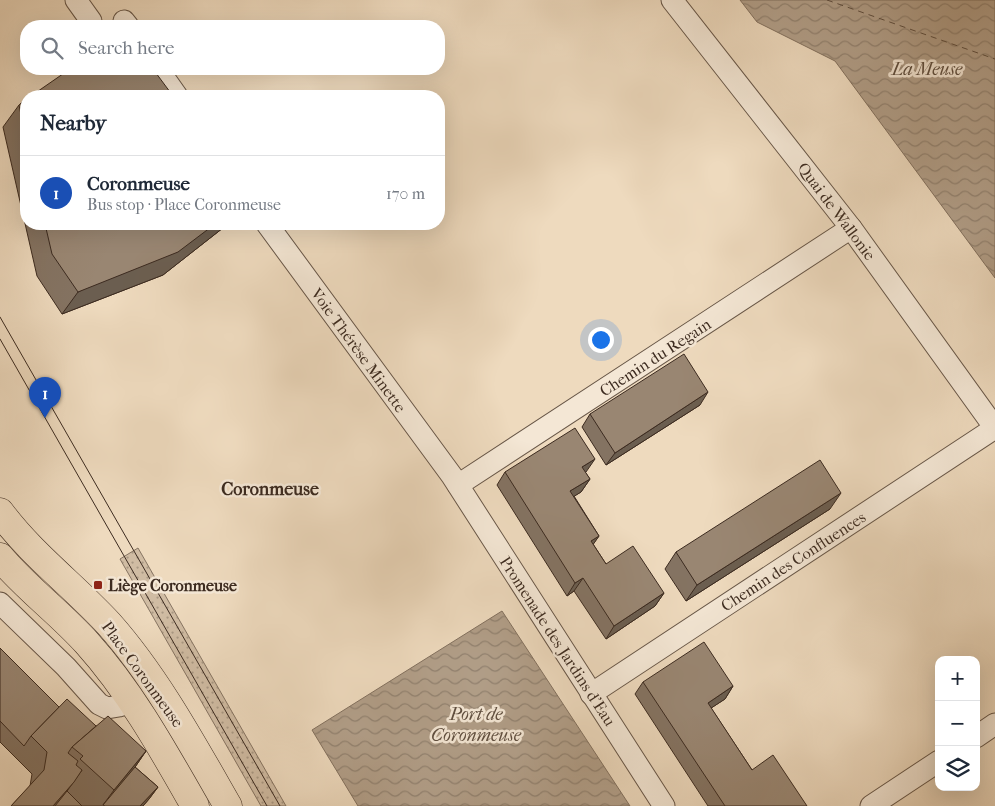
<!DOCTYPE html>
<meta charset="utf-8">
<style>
body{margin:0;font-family:"IM FELL French Canon",serif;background:#f2f2f3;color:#1f2937}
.controls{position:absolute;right:15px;bottom:15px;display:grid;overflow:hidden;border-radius:10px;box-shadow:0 5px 20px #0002}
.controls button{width:45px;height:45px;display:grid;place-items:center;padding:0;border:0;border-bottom:1px solid #e0e1e3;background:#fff;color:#1f2937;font:25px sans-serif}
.you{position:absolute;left:600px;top:339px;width:18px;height:18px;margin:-12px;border:4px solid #fff;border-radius:50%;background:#1a73e8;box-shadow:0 0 0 8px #1a73e833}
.badge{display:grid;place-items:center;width:32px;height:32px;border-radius:50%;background:#8f2418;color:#fff;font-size:16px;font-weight:700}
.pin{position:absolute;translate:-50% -41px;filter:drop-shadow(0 1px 2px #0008)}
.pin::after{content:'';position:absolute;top:26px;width:18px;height:15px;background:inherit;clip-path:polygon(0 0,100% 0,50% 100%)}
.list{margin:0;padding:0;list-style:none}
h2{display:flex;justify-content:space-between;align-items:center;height:65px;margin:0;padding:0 20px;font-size:21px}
h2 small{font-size:16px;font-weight:400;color:#747a83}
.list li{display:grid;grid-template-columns:32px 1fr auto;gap:15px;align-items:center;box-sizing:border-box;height:75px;padding:0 20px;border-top:1px solid #e0e1e3}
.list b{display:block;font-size:19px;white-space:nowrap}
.list p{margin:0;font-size:16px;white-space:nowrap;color:#747a83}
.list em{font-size:16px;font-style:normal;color:#747a83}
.icon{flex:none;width:28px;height:28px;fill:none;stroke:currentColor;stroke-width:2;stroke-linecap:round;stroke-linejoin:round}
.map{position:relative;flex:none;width:995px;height:806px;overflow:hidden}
.search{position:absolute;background:#fff;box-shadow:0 5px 20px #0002;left:20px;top:20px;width:425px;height:55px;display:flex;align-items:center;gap:12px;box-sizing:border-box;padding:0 18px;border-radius:20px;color:#747a83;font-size:19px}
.panel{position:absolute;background:#fff;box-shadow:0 5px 20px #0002;left:20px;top:90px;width:425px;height:140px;border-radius:20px}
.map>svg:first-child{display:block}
.grass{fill:url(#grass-dots);stroke:#867462}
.water{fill:url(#water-waves);stroke:#82705e}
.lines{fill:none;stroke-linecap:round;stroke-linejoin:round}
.ferry{stroke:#5f4e3f;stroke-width:1;stroke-dasharray:6 5;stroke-linecap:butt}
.minor-casing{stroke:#685748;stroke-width:23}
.major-casing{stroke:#3c2b20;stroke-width:29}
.minor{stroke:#f4e7d5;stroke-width:21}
.major{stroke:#eedabe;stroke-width:28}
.tram{stroke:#3c2b20;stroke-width:1}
.wall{fill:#847362;stroke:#3c2b20}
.shaded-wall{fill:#6b5e50;stroke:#3c2b20}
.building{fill:#998672;stroke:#3c2b20}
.poi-dot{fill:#8f2418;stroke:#f4e7d5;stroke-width:2}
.labels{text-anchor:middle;stroke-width:5;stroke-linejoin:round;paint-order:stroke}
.street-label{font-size:16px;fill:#3c2b20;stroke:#f4e7d5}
.poi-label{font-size:16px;font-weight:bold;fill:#3c2b20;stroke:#f4e7d5;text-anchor:start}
.water-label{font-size:18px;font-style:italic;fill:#5f4e3f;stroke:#f4e7d5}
.neighbourhood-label{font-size:18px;font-weight:bold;fill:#3c2b20;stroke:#f4e7d5}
</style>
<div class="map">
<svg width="995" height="806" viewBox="0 0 995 806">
<defs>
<pattern id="grass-dots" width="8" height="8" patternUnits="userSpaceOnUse" patternTransform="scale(1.25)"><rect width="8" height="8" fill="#d0bca3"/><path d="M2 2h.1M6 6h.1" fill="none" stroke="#aa9984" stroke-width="1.8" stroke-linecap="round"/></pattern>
<pattern id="water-waves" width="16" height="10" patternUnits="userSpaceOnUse" patternTransform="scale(1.25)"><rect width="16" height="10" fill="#b19e88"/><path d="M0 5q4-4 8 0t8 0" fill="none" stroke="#91816f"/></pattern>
</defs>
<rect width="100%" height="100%" fill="#eedabe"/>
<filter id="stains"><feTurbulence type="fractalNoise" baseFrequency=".004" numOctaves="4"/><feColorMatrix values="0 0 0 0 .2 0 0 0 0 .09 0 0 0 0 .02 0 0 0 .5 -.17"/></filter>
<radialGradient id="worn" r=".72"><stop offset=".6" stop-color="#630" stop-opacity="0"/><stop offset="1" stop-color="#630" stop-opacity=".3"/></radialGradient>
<polygon class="grass" points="138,548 286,806 261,806 120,559"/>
<g class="water">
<polygon points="740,0 995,0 995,278 835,61 757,22"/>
<polygon points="502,611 630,806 358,806 312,730"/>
</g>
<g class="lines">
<polyline class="ferry" points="827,0 995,59"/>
<g class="minor-casing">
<g id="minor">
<polyline points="76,0 91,21"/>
<polyline points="672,0 851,228 995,428"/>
<polyline points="124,21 128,26"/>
<polyline points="158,69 177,96"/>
<polyline points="267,224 452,476 664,806"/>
<polyline points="458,485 851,228"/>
<polyline points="0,603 66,667 99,704 107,708 119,706 132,702"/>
<polyline points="591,694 995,428"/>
<polyline points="976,737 995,724"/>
<polyline points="871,806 939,761"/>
</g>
</g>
<g class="major-casing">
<g id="major">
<path d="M0 512C31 554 74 586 109 624 156 677 193 745 228 806"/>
<path d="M0 557C26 588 60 613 87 643 131 692 163 750 195 806"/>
</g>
</g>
<use href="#minor" class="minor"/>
<use href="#major" class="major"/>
<g class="tram">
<polyline points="0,317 280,806"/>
<polyline points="0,339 267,806"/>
</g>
</g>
<g class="wall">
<polygon points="26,99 26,224 228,224 163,275 62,314 37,276 3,127 19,105"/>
<polygon points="700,405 606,465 582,427 590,414"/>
<polygon points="505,472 585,472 590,479 581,492 574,496 599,536 593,544 606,564 664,593 655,606 606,639 574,591 567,596 497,485"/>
<polygon points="830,509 686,601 665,569 676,552"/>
<polygon points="0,648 59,707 146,751 135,767 158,787 149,799 143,806 11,806 30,786 32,774 0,742"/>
<polygon points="643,682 733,686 725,699 711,708 752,770 807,806 708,806 635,694"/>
</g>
<g class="shaded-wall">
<polygon points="215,224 228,224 163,275 62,314 78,292"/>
<polygon points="708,392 700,405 606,465 615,453"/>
<polygon points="595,459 586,472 573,479 582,467"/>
<polygon points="590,479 581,492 562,504 570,491"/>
<polygon points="841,493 830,509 686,601 697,585"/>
<polygon points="599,536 590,549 591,541"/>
<polygon points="583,578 574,591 567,596 575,583"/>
<polygon points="664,593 655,606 606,639 614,626"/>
<polygon points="733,686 725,699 699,716 708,703"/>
<polygon points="146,751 127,779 103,805 114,790"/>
<polygon points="82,770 58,804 57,806 53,806"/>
<polygon points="158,787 149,799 143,806 140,806"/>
</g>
<g class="building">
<polygon points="70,69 153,69 173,96 31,96"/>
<polygon points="26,99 26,139 19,105"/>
<polygon points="45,224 215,224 178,252 78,292 52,254"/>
<polygon points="684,354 708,392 615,453 590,414"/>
<polygon points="575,428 595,459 582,467 590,479 570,491 599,536 591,541 606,564 633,546 664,593 614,626 583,578 575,583 505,472"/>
<polygon points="820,460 841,493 697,585 676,552"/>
<polygon points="704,642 733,686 708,703 752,770 773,755 807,806 725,806 643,682"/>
<polygon points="0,648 59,707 31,736 24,746 0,721"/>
<polygon points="67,699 96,726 72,747 68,753 78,761 76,765 82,770 74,782 53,806 11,806 44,770 47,752 31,736"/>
<polygon points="108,716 146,751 114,790 80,759 83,756 72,747"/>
<polygon points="135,767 158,787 140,806 105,806 103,805"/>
<polygon points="67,791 82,806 55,806"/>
</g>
<rect class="poi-dot" x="93" y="580" width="10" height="10" rx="2.5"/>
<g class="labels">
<g class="street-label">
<text transform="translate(837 211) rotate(53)" y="6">Quai de Wallonie</text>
<text transform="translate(359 350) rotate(54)" y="6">Voie Thérèse Minette</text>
<text transform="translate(655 357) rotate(-33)" y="6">Chemin du Regain</text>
<text transform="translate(793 561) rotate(-33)" y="6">Chemin des Confluences</text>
<text transform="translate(558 641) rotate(57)" y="6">Promenade des Jardins d'Eau</text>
<text transform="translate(143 674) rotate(54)" y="6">Place Coronmeuse</text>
</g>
<g class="poi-label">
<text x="108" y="591">Liège Coronmeuse</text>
</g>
<g class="water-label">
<text x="927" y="75">La Meuse</text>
<text x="476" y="720">Port de<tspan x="476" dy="21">Coronmeuse</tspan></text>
</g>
<g class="neighbourhood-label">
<text x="270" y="495">Coronmeuse</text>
</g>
</g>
<rect width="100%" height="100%" filter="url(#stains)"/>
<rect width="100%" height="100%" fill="url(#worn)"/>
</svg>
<div class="controls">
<button>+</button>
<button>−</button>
<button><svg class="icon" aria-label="layers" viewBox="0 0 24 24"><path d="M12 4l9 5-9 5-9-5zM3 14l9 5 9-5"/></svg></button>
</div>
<div class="you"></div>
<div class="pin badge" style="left:45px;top:418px;background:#1a4fb4">1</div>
<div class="search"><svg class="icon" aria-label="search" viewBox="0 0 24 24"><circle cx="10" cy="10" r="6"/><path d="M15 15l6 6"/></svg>Search here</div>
<section class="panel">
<h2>Nearby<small></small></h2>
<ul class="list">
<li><span class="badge" style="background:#1a4fb4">1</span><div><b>Coronmeuse</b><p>Bus stop · Place Coronmeuse</p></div><em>170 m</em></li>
</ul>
</section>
</div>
